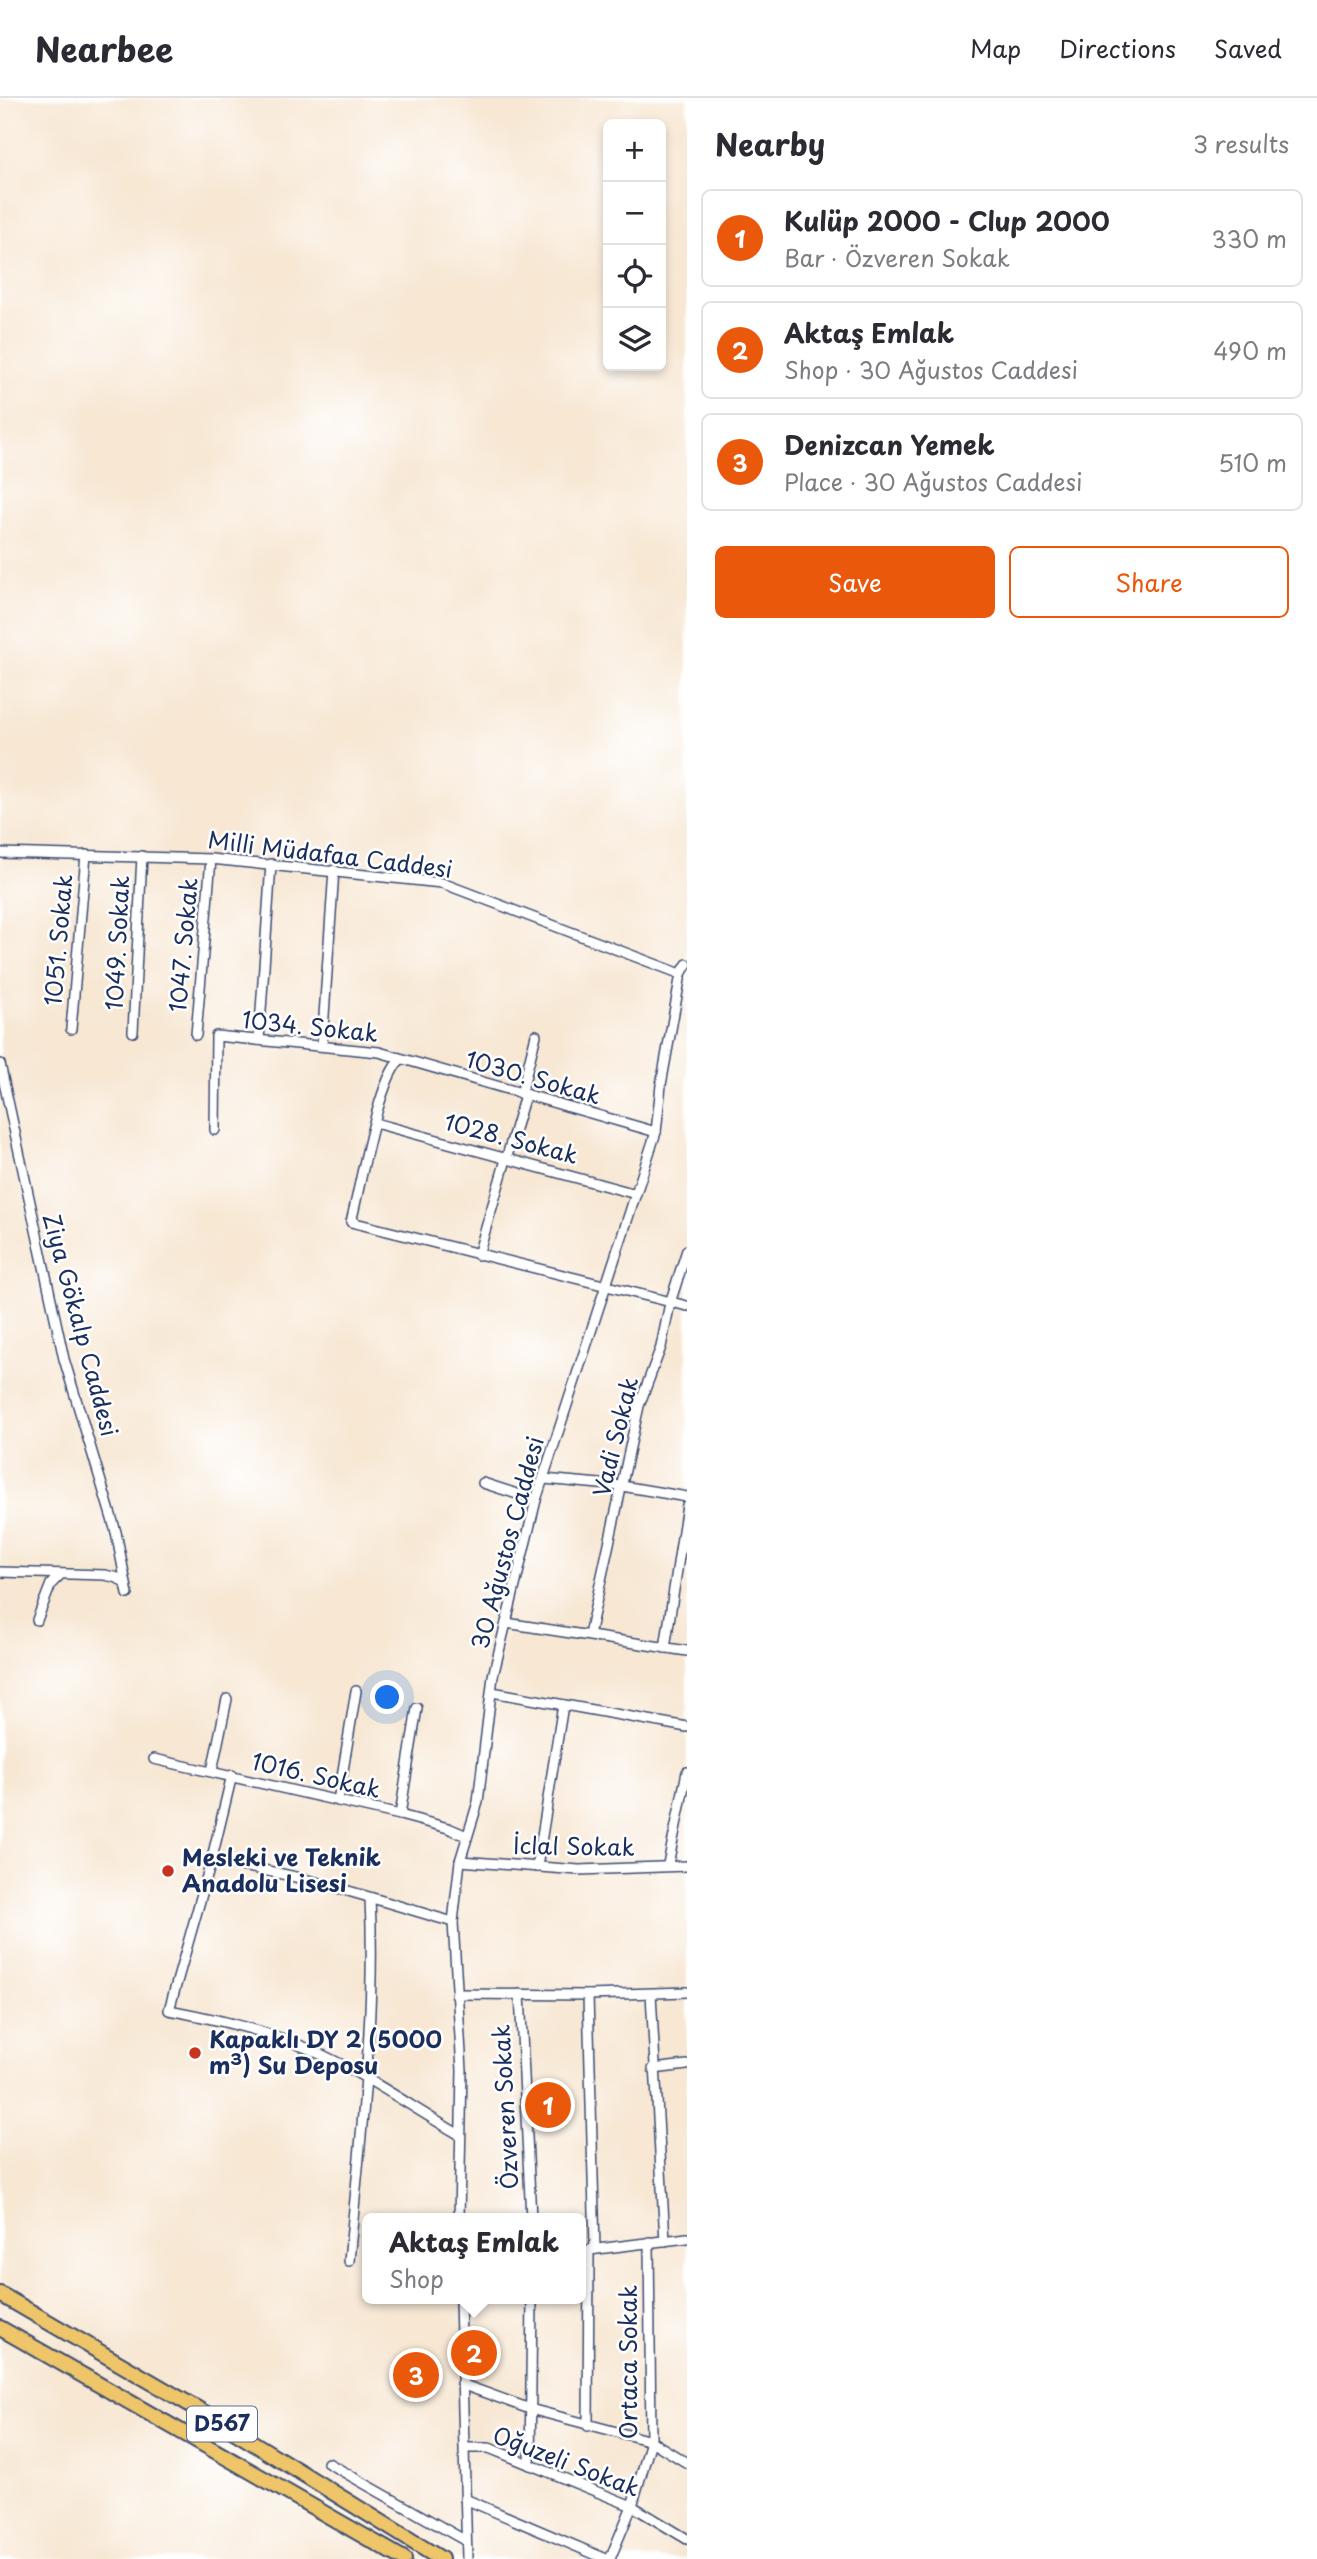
<!DOCTYPE html>
<meta charset="utf-8">
<style>
body{margin:0;font-family:"Playpen Sans",sans-serif;background:#f2f2f3;color:#2b2b33}
.controls{position:absolute;right:21px;top:21px;display:grid;overflow:hidden;border-radius:10px;box-shadow:0 4px 10px #0003}
.controls button{width:63px;height:63px;display:grid;place-items:center;padding:0;border:0;border-bottom:2px solid #e1e1e2;background:#fff;color:#2b2b33;font:35px sans-serif}
.you{position:absolute;left:388px;top:1600px;width:24px;height:24px;margin:-18px;border:5px solid #fff;border-radius:50%;background:#1a73e8;box-shadow:0 0 0 10px #1a73e833}
.badge{display:grid;place-items:center;width:46px;height:46px;border-radius:50%;background:#ea580c;color:#fff;font-size:23px;font-weight:700}
.pin{position:absolute;translate:-50% -50%;border:4px solid #fff;box-shadow:0 2px 7px #0006}
.popup{position:absolute;left:362px;top:2115px;width:224px;height:91px;box-sizing:border-box;display:grid;place-content:center;border-radius:10px;background:#fff;filter:drop-shadow(0 2px 5px #0005);font-size:23px;white-space:nowrap;color:#7c7c81}
.popup b{font-size:26px;color:#2b2b33}
.popup::after{content:'';position:absolute;left:50%;top:100%;margin-left:-14px;border:14px solid transparent;border-top-color:#fff}
.list{margin:0;padding:0;list-style:none}
h2{display:flex;justify-content:space-between;align-items:center;height:91px;margin:0;padding:0 28px;font-size:30px}
h2 small{font-size:23px;font-weight:400;color:#7c7c81}
.list li{display:grid;grid-template-columns:46px 1fr auto;gap:21px;align-items:center;box-sizing:border-box;height:98px;margin:0 14px 14px;padding:0 14px;border:2px solid #e1e1e2;border-radius:10px}
.list b{display:block;font-size:26px;white-space:nowrap}
.list p{margin:0;font-size:23px;white-space:nowrap;color:#7c7c81}
.list em{font-size:23px;font-style:normal;color:#7c7c81}
.actions{display:flex;gap:14px;padding:21px 28px}
.actions a{flex:1;padding:16px 0;border:2px solid #ea580c;border-radius:10px;text-align:center;font-size:24px;color:#ea580c}
.actions .main{background:#ea580c;color:#fff}
.icon{flex:none;width:38px;height:38px;fill:none;stroke:currentColor;stroke-width:2;stroke-linecap:round;stroke-linejoin:round}
.map{position:relative;flex:none;width:687px;height:2461px;overflow:hidden}
header{display:flex;align-items:center;gap:42px;box-sizing:border-box;height:98px;padding:0 35px;background:#fff;border-bottom:2px solid #e1e1e2}
header strong{font-size:33px}
nav{display:flex;gap:38px;margin-inline-start:auto;font-size:24px}
main{display:flex}
aside{flex:1;background:#fff}
.map>svg:first-child{display:block}
.lines{fill:none;stroke-linecap:round;stroke-linejoin:round}
.minor-casing{stroke:#3c4b70;stroke-width:12}
.highway-casing{stroke:#3c4b70;stroke-width:18}
.minor{stroke:#fff;stroke-width:9}
.highway{stroke:#eec569;stroke-width:14}
.poi-dot{fill:#c8321e;stroke:#fff;stroke-width:2.5}
.labels{text-anchor:middle;stroke-width:5;stroke-linejoin:round;paint-order:stroke}
.shield{fill:#fff;stroke:#5f6d8e;stroke-width:2}
.shield-label{font-size:21px;font-weight:bold;fill:#1b2f5e}
.street-label{font-size:23px;fill:#1b2f5e;stroke:#fff}
.poi-label{font-size:23px;font-weight:bold;fill:#1b2f5e;stroke:#fff;text-anchor:start}
</style>
<header>
<strong>Nearbee</strong>
<nav><a>Map</a><a>Directions</a><a>Saved</a></nav>
</header>
<main>
<div class="map">
<svg width="687" height="2461" viewBox="0 0 687 2461">
<rect width="100%" height="100%" fill="#fff"/>
<filter id="ink" filterUnits="userSpaceOnUse"><feTurbulence type="fractalNoise" baseFrequency=".0143" numOctaves="2"/><feDisplacementMap in="SourceGraphic" scale="14" xChannelSelector="R" yChannelSelector="G"/><feConvolveMatrix kernelMatrix="1 2 1 2 8 2 1 2 1" color-interpolation-filters="sRGB"/></filter>
<filter id="wash" filterUnits="userSpaceOnUse"><feTurbulence type="fractalNoise" baseFrequency=".00686" numOctaves="4" result="noise"/><feDisplacementMap in="SourceGraphic" scale="28" xChannelSelector="R" yChannelSelector="G"/><feGaussianBlur stdDeviation="1.57" result="paint"/><feColorMatrix in="noise" values="0 0 0 0 0 0 0 0 0 0 0 0 0 0 0 0 0 1.4 0 .05"/><feComposite in="paint" operator="in"/></filter>
<g filter="url(#wash)">
<rect width="100%" height="100%" fill="#f7e7d3"/>
</g>
<g filter="url(#ink)">
<g class="lines">
<g class="minor-casing">
<g id="minor">
<polyline points="0,755 211,761 442,785 681,876"/>
<polyline points="71,931 86,757"/>
<polyline points="133,934 142,758"/>
<polyline points="196,937 211,761"/>
<polyline points="259,942 271,766"/>
<polyline points="322,947 334,772"/>
<path d="M400 962C378 982 360 1090 351 1124L687 1208"/>
<polyline points="0,966 64,1261 116,1434 128,1496"/>
<polyline points="521,996 536,937"/>
<polyline points="375,1025 636,1096"/>
<polyline points="215,1032 216,938 379,954 656,1034"/>
<polyline points="478,1157 525,997"/>
<polyline points="544,1381 622,1388 687,1399"/>
<polyline points="483,1385 536,1402"/>
<polyline points="0,1474 105,1477 118,1480 125,1486"/>
<polyline points="37,1522 51,1486 59,1478"/>
<polyline points="506,1525 687,1553"/>
<polyline points="589,1537 639,1308 661,1249 670,1205 687,1152"/>
<polyline points="665,1550 687,1407"/>
<polyline points="492,1594 687,1629"/>
<polyline points="154,1661 400,1717 448,1730 467,1738"/>
<polyline points="212,1673 227,1601"/>
<path d="M232 1677 211 1764 169 1912C211 1920 255 1930 294 1945 353 1967 406 2006 460 2037"/>
<polyline points="338,1703 356,1593"/>
<polyline points="400,1717 417,1610"/>
<polyline points="460,1763 579,1772 687,1768"/>
<path d="M211 1764C294 1773 373 1801 453 1824"/>
<polyline points="668,1766 687,1674"/>
<polyline points="537,1769 563,1607"/>
<polyline points="456,1896 588,1897 687,1894"/>
<polyline points="520,1896 531,2120"/>
<polyline points="651,1896 665,2143"/>
<polyline points="588,1897 595,2151"/>
<polyline points="653,1971 687,1967"/>
<polyline points="459,2120 462,1972 453,1824 460,1763 478,1704 493,1578 536,1402 656,1034 661,987 681,876 687,866"/>
<polyline points="581,2153 687,2140"/>
<path d="M349 2163C360 2043 376 1921 370 1800"/>
<polyline points="460,2201 467,2461"/>
<polyline points="461,2286 530,2311 651,2343 687,2365"/>
<polyline points="588,2328 589,2152"/>
<polyline points="465,2350 489,2350 632,2408 687,2441"/>
<polyline points="328,2365 466,2443"/>
<polyline points="530,2367 532,2201"/>
<polyline points="465,2401 606,2461"/>
<polyline points="610,2461 632,2408 651,2343 649,2144"/>
</g>
</g>
<g class="highway-casing">
<g id="highway">
<polyline points="0,2196 203,2314 441,2461"/>
<polyline points="0,2230 404,2461"/>
</g>
</g>
<use href="#minor" class="minor"/>
<use href="#highway" class="highway"/>
</g>
</g>
<g class="poi-dot">
<circle cx="168" cy="1773" r="7"/>
<circle cx="195" cy="1955" r="7"/>
</g>
<g class="labels">
<rect class="shield" x="187" y="2308.5" width="70" height="35" rx="5"/>
<g class="shield-label">
<text x="222" y="2333">D567</text>
</g>
<g class="street-label">
<text transform="translate(330 757) rotate(7)" y="8">Milli Müdafaa Caddesi</text>
<text transform="translate(59 842) rotate(-85)" y="8">1051. Sokak</text>
<text transform="translate(118 845) rotate(-87)" y="8">1049. Sokak</text>
<text transform="translate(184 847) rotate(-85)" y="8">1047. Sokak</text>
<text transform="translate(310 929) rotate(6)" y="8">1034. Sokak</text>
<text transform="translate(533 980) rotate(16)" y="8">1030. Sokak</text>
<text transform="translate(511 1041) rotate(15)" y="8">1028. Sokak</text>
<text transform="translate(80 1227) rotate(75)" y="8">Ziya Gökalp Caddesi</text>
<text transform="translate(616 1339) rotate(-76)" y="8">Vadi Sokak</text>
<text transform="translate(508 1445) rotate(-75)" y="8">30 Ağustos Caddesi</text>
<text transform="translate(316 1678) rotate(13)" y="8">1016. Sokak</text>
<text transform="translate(574 1749) rotate(1)" y="8">İclal Sokak</text>
<text transform="translate(506 2009) rotate(-93)" y="8">Özveren Sokak</text>
<text transform="translate(629 2264) rotate(-90)" y="8">Ortaca Sokak</text>
<text transform="translate(566 2364) rotate(21)" y="8">Oğuzeli Sokak</text>
</g>
<g class="poi-label">
<text x="182" y="1768">Mesleki ve Teknik<tspan x="182" dy="26">Anadolu Lisesi</tspan></text>
<text x="209" y="1950">Kapaklı DY 2 (5000<tspan x="209" dy="26">m³) Su Deposu</tspan></text>
</g>
</g>
</svg>
<div class="controls">
<button>+</button>
<button>−</button>
<button><svg class="icon" aria-label="locate" viewBox="0 0 24 24"><circle cx="12" cy="12" r="6"/><path d="M12 2v4M12 18v4M2 12h4M18 12h4"/></svg></button>
<button><svg class="icon" aria-label="layers" viewBox="0 0 24 24"><path d="M12 4l9 5-9 5-9-5zM3 14l9 5 9-5"/></svg></button>
</div>
<div class="you"></div>
<div class="pin badge" style="left:548px;top:2007px">1</div>
<div class="pin badge" style="left:474px;top:2255px">2</div>
<div class="popup"><b>Aktaş Emlak</b>Shop</div>
<div class="pin badge" style="left:416px;top:2277px">3</div>
</div>
<aside>
<h2>Nearby<small>3 results</small></h2>
<ul class="list">
<li><span class="badge">1</span><div><b>Kulüp 2000 - Clup 2000</b><p>Bar · Özveren Sokak</p></div><em>330 m</em></li>
<li><span class="badge">2</span><div><b>Aktaş Emlak</b><p>Shop · 30 Ağustos Caddesi</p></div><em>490 m</em></li>
<li><span class="badge">3</span><div><b>Denizcan Yemek</b><p>Place · 30 Ağustos Caddesi</p></div><em>510 m</em></li>
</ul>
<div class="actions"><a class="main">Save</a><a>Share</a></div>
</aside>
</main>
